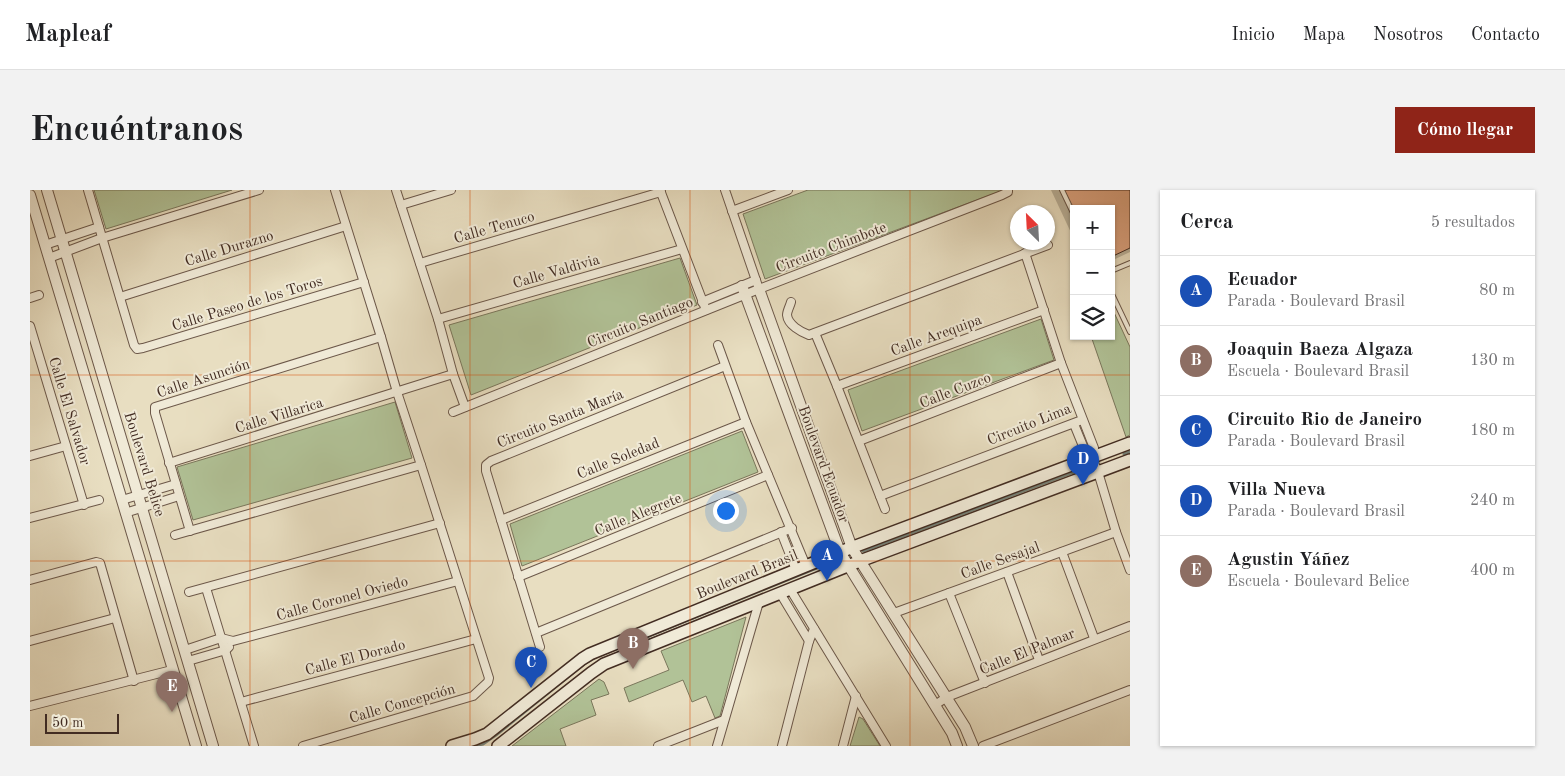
<!DOCTYPE html>
<html lang="es">
<meta charset="utf-8">
<style>
body{margin:0;font-family:"Old Standard TT",serif;background:#f2f2f2;color:#202124}
.controls{position:absolute;right:15px;top:15px;display:grid;overflow:hidden;border-radius:0px;box-shadow:0 1px 4px #0004}
.controls button{width:45px;height:45px;display:grid;place-items:center;padding:0;border:0;border-bottom:1px solid #e0e0e0;background:#fff;color:#202124;font:25px sans-serif}
.compass{position:absolute;left:980px;top:15px;width:45px;height:45px;border-radius:50%;background:#fff;box-shadow:0 1px 4px #0004;rotate:336deg}
.scale{position:absolute;left:15px;bottom:12px;width:74px;box-sizing:border-box;padding-left:5px;border:2px solid #422c22;border-top:0;font-size:14px;line-height:18px;white-space:nowrap;color:#422c22;-webkit-text-stroke:4px #f0ead7;paint-order:stroke}
.you{position:absolute;left:695px;top:320px;width:18px;height:18px;margin:-12px;border:4px solid #fff;border-radius:50%;background:#1a73e8;box-shadow:0 0 0 8px #1a73e833}
.badge{display:grid;place-items:center;width:32px;height:32px;border-radius:50%;background:#8f2418;color:#fff;font-size:16px;font-weight:700}
.pin{position:absolute;translate:-50% -41px;filter:drop-shadow(0 1px 2px #0008)}
.pin::after{content:'';position:absolute;top:26px;width:18px;height:15px;background:inherit;clip-path:polygon(0 0,100% 0,50% 100%)}
.list{margin:0;padding:0;list-style:none}
h2{display:flex;justify-content:space-between;align-items:center;height:65px;margin:0;padding:0 20px;font-size:21px}
h2 small{font-size:16px;font-weight:400;color:#757577}
.list li{display:grid;grid-template-columns:32px 1fr auto;gap:15px;align-items:center;box-sizing:border-box;height:70px;padding:0 20px;border-top:1px solid #e0e0e0}
.list b{display:block;font-size:19px;white-space:nowrap}
.list p{margin:0;font-size:16px;white-space:nowrap;color:#757577}
.list em{font-size:16px;font-style:normal;color:#757577}
.icon{flex:none;width:28px;height:28px;fill:none;stroke:currentColor;stroke-width:2;stroke-linecap:round;stroke-linejoin:round}
.map{position:relative;flex:none;width:1100px;height:556px;overflow:hidden;border-radius:0px}
header{display:flex;align-items:center;gap:30px;box-sizing:border-box;height:70px;padding:0 25px;background:#fff;border-bottom:1px solid #e0e0e0}
header strong{font-size:24px}
nav{display:flex;gap:28px;margin-inline-start:auto;font-size:18px}
.intro{display:flex;align-items:center;justify-content:space-between;box-sizing:border-box;height:120px;padding:0 30px}
h1{margin:0;font-size:35px}
.button{padding:12px 22px;border-radius:0px;background:#8f2418;color:#fff;font-size:18px;font-weight:700}
main{display:flex;gap:30px;padding:0 30px}
aside{flex:1;background:#fff;border-radius:0px;box-shadow:0 1px 4px #0004}
.map>svg:first-child{display:block}
.green{fill:#b1c297;stroke:#7a775c}
.shadow{fill:#0003}
.lines{fill:none;stroke-linecap:round;stroke-linejoin:round}
.stream{stroke:#758279;stroke-width:3}
.building{fill:#dca380;stroke:#422c22}
.service-casing{stroke:#6c584a;stroke-width:6}
.minor-casing{stroke:#6c584a;stroke-width:10}
.tertiary-casing{stroke:#6c584a;stroke-width:12}
.secondary-casing{stroke:#422c22;stroke-width:14}
.service{stroke:#f0ead7;stroke-width:4}
.minor{stroke:#f0ead7;stroke-width:8}
.tertiary{stroke:#f0ead7;stroke-width:10}
.secondary{stroke:#f0ead7;stroke-width:11}
.grid{fill:none;stroke:#d7540e;stroke-width:1;stroke-opacity:0.55}
.labels{text-anchor:middle;stroke-width:4;stroke-linejoin:round;paint-order:stroke}
.street-label{font-size:15px;fill:#422c22;stroke:#f0ead7}
</style>
<header>
<strong>Mapleaf</strong>
<nav><a>Inicio</a><a>Mapa</a><a>Nosotros</a><a>Contacto</a></nav>
</header>
<div class="intro"><h1>Encuéntranos</h1><a class="button">Cómo llegar</a></div>
<main>
<div class="map">
<svg width="1100" height="556" viewBox="0 0 1100 556">
<rect width="100%" height="100%" fill="#e8dec1"/>
<filter id="stains"><feTurbulence type="fractalNoise" baseFrequency=".004" numOctaves="4"/><feColorMatrix values="0 0 0 0 .2 0 0 0 0 .09 0 0 0 0 .02 0 0 0 .5 -.17"/></filter>
<radialGradient id="worn" r=".72"><stop offset=".6" stop-color="#630" stop-opacity="0"/><stop offset="1" stop-color="#630" stop-opacity=".3"/></radialGradient>
<g class="green">
<polygon points="64,0 202,0 76,39"/>
<polygon points="778,0 971,0 971,1 735,89 713,24"/>
<polygon points="650,68 667,115 441,205 419,135"/>
<polygon points="1081,116 1100,157 1100,245 1096,247 1061,146 1081,146"/>
<polygon points="1011,129 1024,170 832,241 818,200"/>
<polygon points="365,212 382,268 163,330 147,277"/>
<polygon points="712,241 728,282 492,376 480,334"/>
<polygon points="716,427 690,526 685,528 676,506 662,512 653,490 599,512 594,498 639,480 631,461"/>
<polygon points="569,489 574,492 579,504 561,510 566,525 530,539 536,556 482,556"/>
<polygon points="829,527 833,529 850,556 820,556"/>
</g>
<polygon class="shadow" points="1021,0 1100,0 1100,62 1081,71 1081,19 1044,19 1044,49"/>
<g class="lines">
<g class="stream">
<polyline points="1094,264 1100,262"/>
<polyline points="833,361 1049,280"/>
<polyline points="589,458 804,371"/>
<polyline points="444,556 453,554 466,545 554,474 566,467"/>
</g>
</g>
<polygon class="building" points="1034,0 1100,0 1100,58 1081,67 1081,19 1044,19 1044,20"/>
<g class="lines">
<g class="service-casing">
<g id="service">
<polyline points="1032,0 1044,25"/>
<polyline points="1081,81 1100,73"/>
<polyline points="1081,102 1100,142"/>
</g>
</g>
<g class="minor-casing">
<g id="minor">
<polyline points="58,0 104,155 107,159 113,158 334,92"/>
<polyline points="366,0 408,129 423,184 435,217"/>
<polyline points="630,0 676,120"/>
<polyline points="695,0 729,99"/>
<polyline points="371,15 421,0"/>
<polyline points="702,21 758,0"/>
<polyline points="15,55 69,37"/>
<polyline points="995,63 1031,173 1064,258 1062,268"/>
<polyline points="19,68 72,48 229,0"/>
<polyline points="390,73 631,2"/>
<polyline points="90,107 316,36"/>
<polyline points="0,108 9,105"/>
<polyline points="672,112 726,90"/>
<path d="M761 112C760 116 757 121 757 125 758 135 771 142 779 145L1018 55"/>
<polyline points="408,129 652,59"/>
<polyline points="0,136 54,315"/>
<polyline points="785,143 807,196 855,319"/>
<polyline points="688,155 716,232 776,376"/>
<polyline points="807,196 1014,120"/>
<polyline points="423,222 729,99 972,5 978,2 978,0"/>
<polyline points="1044,234 1055,261 1062,268 1068,282 1086,342 1100,380"/>
<polyline points="829,251 1031,173"/>
<polyline points="0,266 36,256"/>
<polyline points="139,273 423,184"/>
<polyline points="850,306 1052,230"/>
<polyline points="92,310 146,294"/>
<polyline points="95,323 149,306"/>
<polyline points="0,328 69,310"/>
<polyline points="471,330 716,232"/>
<polyline points="160,341 125,223 125,217 351,147"/>
<polyline points="751,342 766,380"/>
<polyline points="145,345 391,275"/>
<polyline points="1032,362 1064,448"/>
<polyline points="977,382 1009,470"/>
<polyline points="488,387 738,285"/>
<polyline points="0,390 66,372 70,373 104,491"/>
<polyline points="176,398 224,556"/>
<polyline points="760,399 856,556"/>
<polyline points="159,402 410,333"/>
<polyline points="750,403 779,451"/>
<polyline points="919,403 955,493"/>
<polyline points="864,423 1086,342"/>
<polyline points="506,443 762,338"/>
<polyline points="0,451 85,428"/>
<polyline points="510,457 456,281 456,275 461,271 695,176"/>
<polyline points="155,460 191,448 203,451 428,391"/>
<polyline points="158,471 196,460 199,457"/>
<polyline points="211,512 446,449"/>
<polyline points="905,515 917,507 1100,436"/>
<polyline points="0,516 142,480"/>
<polyline points="273,556 443,506 458,492 459,488 391,275 367,202 351,147 305,0"/>
<polyline points="628,556 694,530"/>
<polyline points="687,556 729,412"/>
<polyline points="752,556 779,451 784,439"/>
<polyline points="813,556 826,506"/>
<polyline points="953,556 1100,500"/>
</g>
</g>
<g class="tertiary-casing">
<g id="tertiary">
<polyline points="17,0 183,556"/>
<polyline points="0,5 166,556"/>
<polyline points="712,96 810,362 922,543 927,556"/>
<polyline points="729,99 822,358 935,537 943,556"/>
</g>
</g>
<g class="secondary-casing">
<g id="secondary">
<polyline points="422,556 445,549 457,544 552,469 560,464 810,362 1100,253"/>
<polyline points="468,556 561,483 574,474 830,371 1100,270"/>
</g>
</g>
<use href="#service" class="service"/>
<use href="#minor" class="minor"/>
<use href="#tertiary" class="tertiary"/>
<use href="#secondary" class="secondary"/>
</g>
<path class="grid" d="M220 0V556M440 0V556M660 0V556M880 0V556M0 185H1100M0 371H1100"/>
<g class="labels">
<g class="street-label">
<text transform="translate(464 37) rotate(-16)" y="5">Calle Tenuco</text>
<text transform="translate(801 57) rotate(-21)" y="5">Circuito Chimbote</text>
<text transform="translate(199 58) rotate(-17)" y="5">Calle Durazno</text>
<text transform="translate(526 81) rotate(-16)" y="5">Calle Valdivia</text>
<text transform="translate(217 113) rotate(-17)" y="5">Calle Paseo de los Toros</text>
<text transform="translate(610 132) rotate(-22)" y="5">Circuito Santiago</text>
<text transform="translate(906 145) rotate(-20)" y="5">Calle Arequipa</text>
<text transform="translate(173 188) rotate(-18)" y="5">Calle Asunción</text>
<text transform="translate(925 200) rotate(-21)" y="5">Calle Cuzco</text>
<text transform="translate(40 221) rotate(73)" y="5">Calle El Salvador</text>
<text transform="translate(249 225) rotate(-17)" y="5">Calle Villarica</text>
<text transform="translate(530 228) rotate(-22)" y="5">Circuito Santa María</text>
<text transform="translate(999 234) rotate(-22)" y="5">Circuito Lima</text>
<text transform="translate(588 268) rotate(-22)" y="5">Calle Soledad</text>
<text transform="translate(115 274) rotate(73)" y="5">Boulevard Belice</text>
<text transform="translate(794 274) rotate(70)" y="5">Boulevard Ecuador</text>
<text transform="translate(608 324) rotate(-22)" y="5">Calle Alegrete</text>
<text transform="translate(970 370) rotate(-20)" y="5">Calle Sesajal</text>
<text transform="translate(717 384) rotate(-22)" y="5">Boulevard Brasil</text>
<text transform="translate(312 408) rotate(-15)" y="5">Calle Coronel Oviedo</text>
<text transform="translate(997 461) rotate(-22)" y="5">Calle El Palmar</text>
<text transform="translate(325 467) rotate(-15)" y="5">Calle El Dorado</text>
<text transform="translate(372 513) rotate(-16)" y="5">Calle Concepción</text>
</g>
</g>
<rect width="100%" height="100%" filter="url(#stains)"/>
<rect width="100%" height="100%" fill="url(#worn)"/>
</svg>
<div class="controls">
<button>+</button>
<button>−</button>
<button><svg class="icon" aria-label="layers" viewBox="0 0 24 24"><path d="M12 4l9 5-9 5-9-5zM3 14l9 5 9-5"/></svg></button>
</div>
<svg class="compass" viewBox="-18 -18 36 36"><path d="M0-13l5 13h-10z" fill="#e53935"/><path d="M0 13l5-13h-10z" fill="#757577"/></svg>
<div class="scale">50 m</div>
<div class="you"></div>
<div class="pin badge" style="left:797px;top:391px;background:#1a4fb4">A</div>
<div class="pin badge" style="left:603px;top:479px;background:#8d6e63">B</div>
<div class="pin badge" style="left:501px;top:498px;background:#1a4fb4">C</div>
<div class="pin badge" style="left:1053px;top:295px;background:#1a4fb4">D</div>
<div class="pin badge" style="left:142px;top:522px;background:#8d6e63">E</div>
</div>
<aside>
<h2>Cerca<small>5 resultados</small></h2>
<ul class="list">
<li><span class="badge" style="background:#1a4fb4">A</span><div><b>Ecuador</b><p>Parada · Boulevard Brasil</p></div><em>80 m</em></li>
<li><span class="badge" style="background:#8d6e63">B</span><div><b>Joaquin Baeza Algaza</b><p>Escuela · Boulevard Brasil</p></div><em>130 m</em></li>
<li><span class="badge" style="background:#1a4fb4">C</span><div><b>Circuito Rio de Janeiro</b><p>Parada · Boulevard Brasil</p></div><em>180 m</em></li>
<li><span class="badge" style="background:#1a4fb4">D</span><div><b>Villa Nueva</b><p>Parada · Boulevard Brasil</p></div><em>240 m</em></li>
<li><span class="badge" style="background:#8d6e63">E</span><div><b>Agustin Yáñez</b><p>Escuela · Boulevard Belice</p></div><em>400 m</em></li>
</ul>
</aside>
</main>
